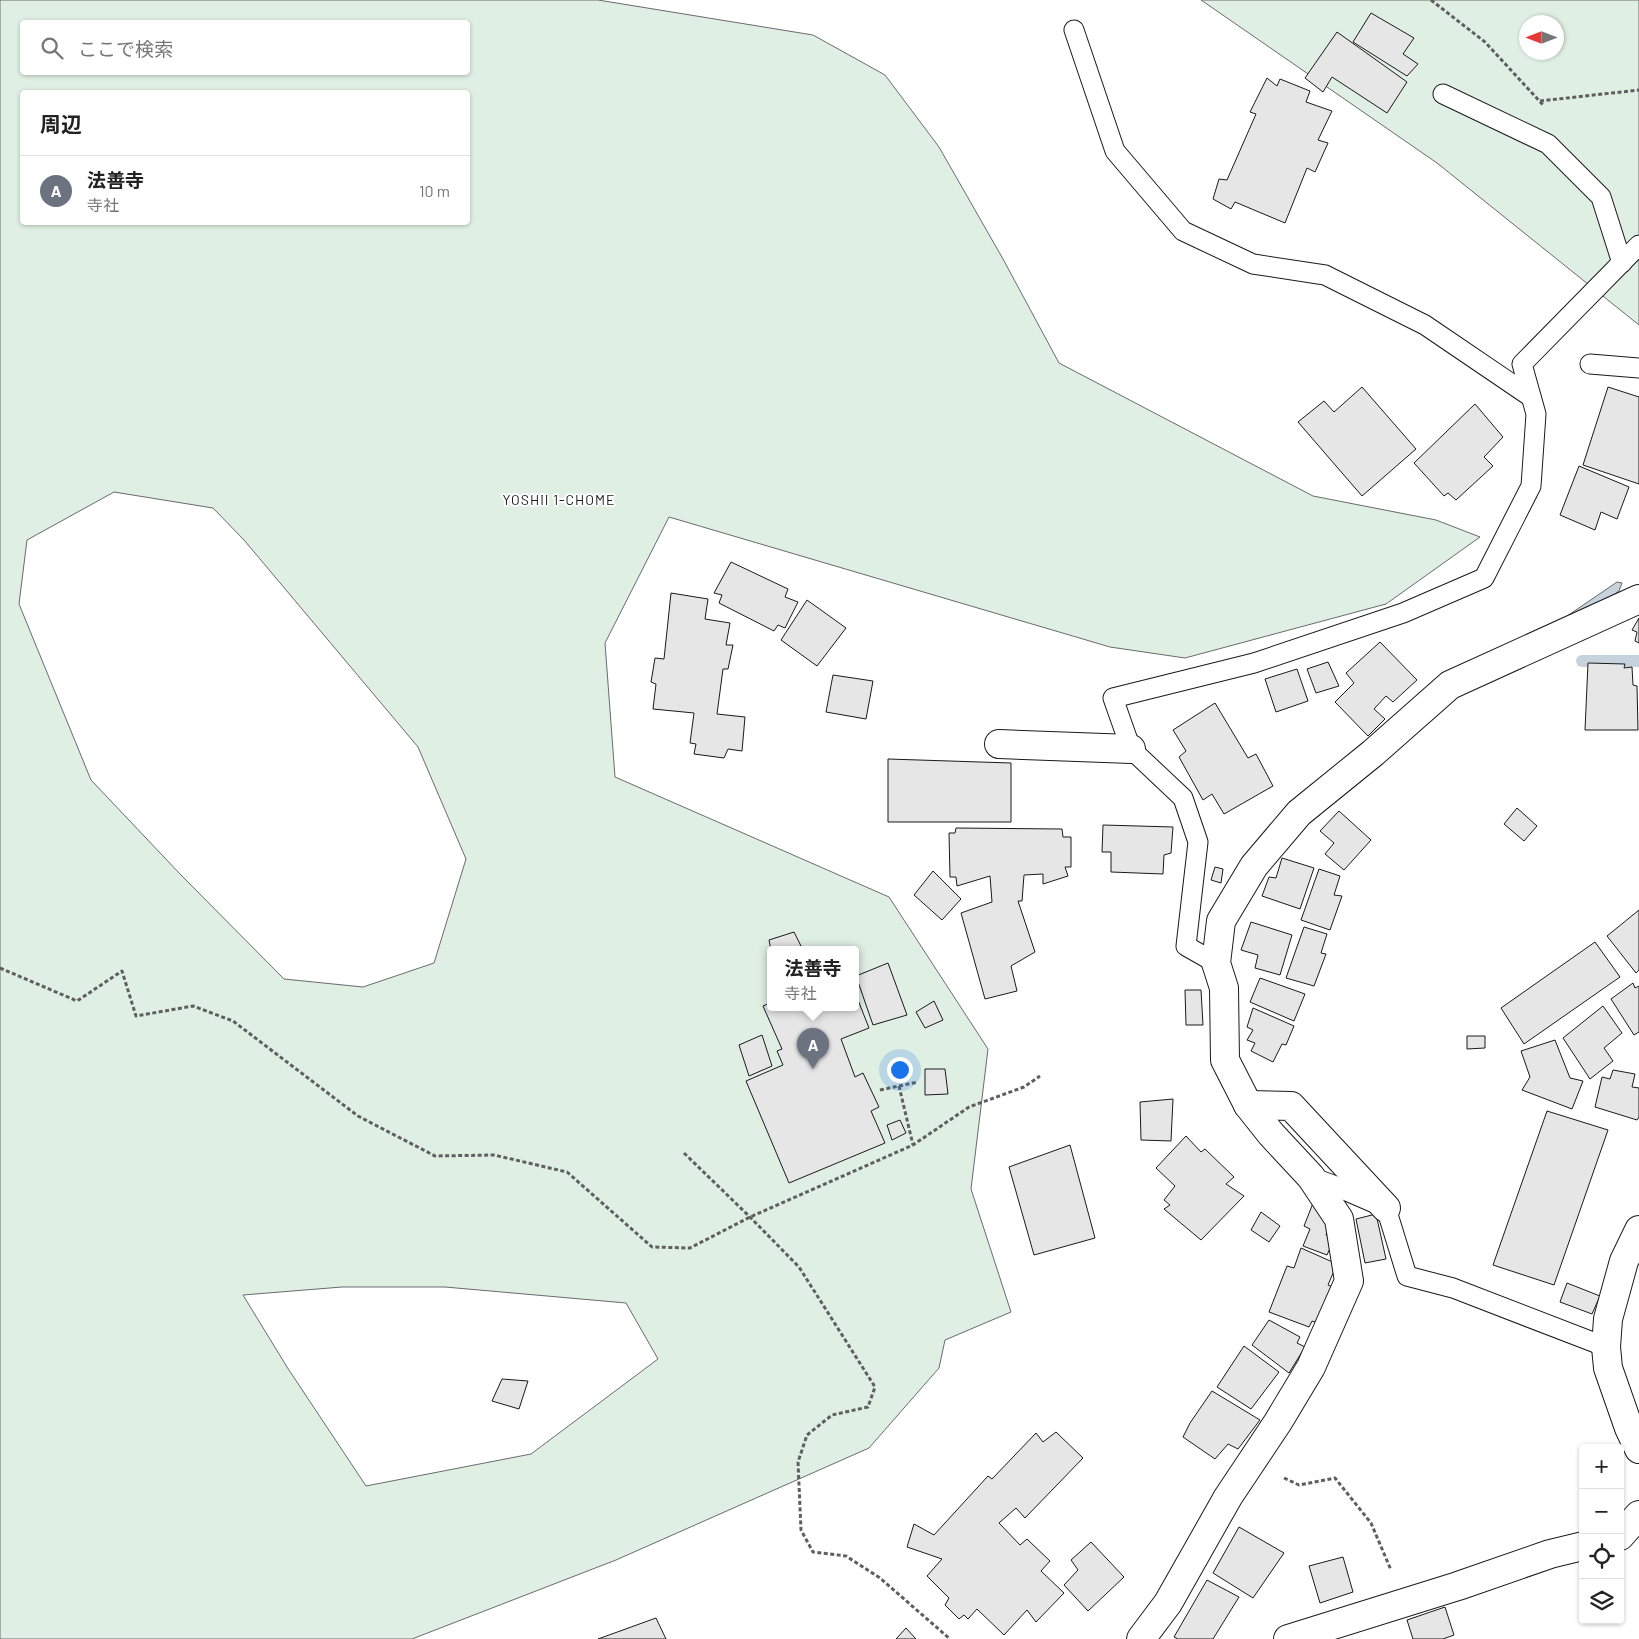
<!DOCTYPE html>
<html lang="ja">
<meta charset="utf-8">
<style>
body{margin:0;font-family:Barlow,"Noto Sans JP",sans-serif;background:#f2f2f2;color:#222}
.controls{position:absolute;right:15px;bottom:15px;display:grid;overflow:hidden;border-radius:5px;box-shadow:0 1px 4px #0004}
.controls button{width:45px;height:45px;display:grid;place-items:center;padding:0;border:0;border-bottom:1px solid #e0e0e0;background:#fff;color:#222;font:25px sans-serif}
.compass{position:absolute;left:1519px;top:15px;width:45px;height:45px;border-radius:50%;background:#fff;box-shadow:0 1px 4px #0004;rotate:270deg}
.you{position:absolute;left:899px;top:1069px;width:18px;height:18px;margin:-12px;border:4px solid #fff;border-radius:50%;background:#1a73e8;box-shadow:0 0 0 8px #1a73e833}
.badge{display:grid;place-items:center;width:32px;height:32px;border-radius:50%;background:#0b8043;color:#fff;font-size:16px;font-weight:700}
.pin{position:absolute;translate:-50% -41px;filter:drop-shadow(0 1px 2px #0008)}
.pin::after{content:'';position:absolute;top:26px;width:18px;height:15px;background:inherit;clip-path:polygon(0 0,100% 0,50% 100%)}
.popup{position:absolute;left:767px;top:946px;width:92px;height:65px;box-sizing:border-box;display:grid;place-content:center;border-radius:5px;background:#fff;filter:drop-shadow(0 1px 4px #0005);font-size:16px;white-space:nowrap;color:#767676}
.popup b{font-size:19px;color:#222}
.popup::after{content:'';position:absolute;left:50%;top:100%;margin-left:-10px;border:10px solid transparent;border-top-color:#fff}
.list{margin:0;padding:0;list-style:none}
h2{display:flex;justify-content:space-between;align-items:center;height:65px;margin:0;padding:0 20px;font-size:21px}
h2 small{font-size:16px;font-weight:400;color:#767676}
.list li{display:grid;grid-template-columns:32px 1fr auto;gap:15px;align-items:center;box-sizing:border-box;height:70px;padding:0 20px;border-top:1px solid #e0e0e0}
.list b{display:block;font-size:19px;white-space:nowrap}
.list p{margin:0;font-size:16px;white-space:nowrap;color:#767676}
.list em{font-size:16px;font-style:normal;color:#767676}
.icon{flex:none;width:28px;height:28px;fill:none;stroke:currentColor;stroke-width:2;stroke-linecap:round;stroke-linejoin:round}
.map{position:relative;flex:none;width:1639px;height:1639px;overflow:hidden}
.search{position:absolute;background:#fff;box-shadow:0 1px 4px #0004;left:20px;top:20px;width:450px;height:55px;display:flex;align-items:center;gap:12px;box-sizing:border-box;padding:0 18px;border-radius:5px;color:#767676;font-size:19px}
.panel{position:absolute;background:#fff;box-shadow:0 1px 4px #0004;left:20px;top:90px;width:450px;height:135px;border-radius:5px}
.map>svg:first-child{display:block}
.green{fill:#e0efe3;stroke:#6a6a6a;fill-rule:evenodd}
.water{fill:#c6d2dc;stroke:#6a6a6a}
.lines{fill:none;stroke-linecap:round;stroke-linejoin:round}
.stream{stroke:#c6d2dc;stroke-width:12}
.building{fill:#e6e6e6;stroke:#1a1a1a}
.lane-casing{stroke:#1a1a1a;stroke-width:21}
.street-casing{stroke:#1a1a1a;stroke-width:30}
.path{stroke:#5f5f5f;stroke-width:3;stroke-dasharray:4 2.5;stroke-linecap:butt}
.lane{stroke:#fff;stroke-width:19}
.street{stroke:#fff;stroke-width:28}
.labels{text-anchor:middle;stroke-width:4;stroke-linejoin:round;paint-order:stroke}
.neighbourhood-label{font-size:14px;letter-spacing:1px;fill:#1a1a1a;stroke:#fff}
</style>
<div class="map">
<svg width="1639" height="1639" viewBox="0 0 1639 1639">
<rect width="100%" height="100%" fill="#fff"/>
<g class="green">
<path d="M0 0H598L813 35 885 75 939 147 1003 259 1059 363 1313 496 1436 520 1480 537 1386 604 1185 658 1110 647 669 517 605 643 615 777 889 897 988 1049 971 1189 1011 1312 945 1340 939 1368 869 1448 616 1560 412 1639H0ZM22 22H468V72H22ZM22 92H468V222H22ZM114 492 213 508 244 540 418 747 466 859 434 963 363 987 284 979 181 875 91 780 19 604 27 540ZM770 950H856V1008H770ZM342 1287H445L626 1303 658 1359 531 1454 366 1486 287 1367 243 1295Z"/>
<path d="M1201 0H1639V325L1437 163ZM1526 22H1556V52H1526Z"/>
</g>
<polygon class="water" points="1617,582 1622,583 1619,591 1576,622 1567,616"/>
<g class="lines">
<polyline class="stream" points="1582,661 1639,661"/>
</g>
<g class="building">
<polygon points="1371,13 1414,38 1403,54 1418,64 1407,76 1353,42"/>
<polygon points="1337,32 1407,82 1387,113 1332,77 1323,92 1305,78"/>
<polygon points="1267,78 1277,86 1280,79 1310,91 1306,102 1332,111 1318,140 1328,143 1315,172 1307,168 1285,223 1235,202 1231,209 1213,199 1219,179 1227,180 1256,114 1250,112"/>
<polygon points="1362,387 1416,449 1362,496 1298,422 1324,401 1334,412"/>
<polygon points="1608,387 1639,397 1639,484 1583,465"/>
<polygon points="1475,404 1503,437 1484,457 1493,466 1456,500 1448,493 1444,496 1414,463"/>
<polygon points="1579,466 1629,487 1617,519 1601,512 1595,530 1560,515"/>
<polygon points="731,562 788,589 785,597 798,602 785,628 778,625 774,631 719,603 722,595 714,593"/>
<polygon points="671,593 708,599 705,619 730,623 726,645 733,645 728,669 723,669 717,714 745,717 742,751 728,749 724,758 694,754 696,744 690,743 694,713 653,709 656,684 651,682 655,658 664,659"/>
<polygon points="807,600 846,628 817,666 781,640"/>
<polygon points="1639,618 1639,643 1635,641 1637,632 1632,630"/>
<polygon points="1380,642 1417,680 1393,702 1386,696 1374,709 1385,719 1368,736 1335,702 1354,683 1346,673"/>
<polygon points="1328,662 1339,686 1316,693 1307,669"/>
<polygon points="1588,663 1625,664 1624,668 1632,667 1633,685 1637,686 1638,730 1585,730"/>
<polygon points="1297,669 1308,701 1276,712 1265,679"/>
<polygon points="833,675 873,681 866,719 826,712"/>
<polygon points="1215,703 1248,758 1256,754 1273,786 1224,814 1212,794 1203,800 1179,757 1186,751 1173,730"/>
<polygon points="888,759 1011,763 1011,822 888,822"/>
<polygon points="1517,808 1537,826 1524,841 1504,824"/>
<polygon points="1339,811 1371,840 1344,870 1325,854 1334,843 1320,831"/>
<polygon points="1103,825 1173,827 1171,853 1164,855 1163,874 1111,872 1111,852 1102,852"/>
<polygon points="956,828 1062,829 1063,837 1071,837 1071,867 1065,867 1068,876 1043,884 1043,874 1024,875 1022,901 1018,901 1035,952 1011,966 1017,991 985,999 961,913 992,902 990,876 957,886 956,877 950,877 949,833 955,833"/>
<polygon points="1282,858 1314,868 1300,909 1262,896 1269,877 1276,878"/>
<polygon points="1215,867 1223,869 1221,883 1211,880"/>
<polygon points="1319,869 1340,876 1334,895 1342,896 1330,930 1301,920"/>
<polygon points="933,871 961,899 942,920 914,895"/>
<polygon points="1639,910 1639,970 1636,973 1607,936"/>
<polygon points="1251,922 1292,935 1280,975 1255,968 1258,955 1241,950"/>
<polygon points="1304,927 1327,934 1321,953 1326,954 1314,986 1286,978"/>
<polygon points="794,932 801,946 786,950 771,950 769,940"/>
<polygon points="1595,942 1620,977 1524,1044 1501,1008"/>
<polygon points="888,963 907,1015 873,1025 856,976"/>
<polygon points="1260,978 1305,994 1294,1021 1250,1002"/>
<polygon points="1633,983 1635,988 1639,986 1639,1032 1634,1035 1611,999"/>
<polygon points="1185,990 1201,990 1203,1025 1186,1025"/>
<polygon points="856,995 869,1028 841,1039 855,1077 863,1073 879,1107 871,1111 885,1143 789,1183 746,1081 783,1065 777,1051 782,1049 763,1006 770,1003 770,1008 856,1008"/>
<polygon points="934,1001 943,1020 925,1028 916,1012"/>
<polygon points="1603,1006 1622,1033 1604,1048 1613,1061 1590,1079 1563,1038"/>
<polygon points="1253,1008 1294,1026 1286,1045 1282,1044 1273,1062 1251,1051 1255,1043 1247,1040 1253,1030 1247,1027"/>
<polygon points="762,1035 772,1066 749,1076 739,1045"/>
<polygon points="1467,1036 1485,1036 1485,1048 1467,1049"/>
<polygon points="1555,1040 1570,1078 1583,1081 1572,1109 1522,1090 1530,1077 1521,1051"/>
<polygon points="925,1069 945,1069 948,1094 925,1095"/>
<polygon points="1613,1070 1635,1074 1632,1087 1639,1088 1639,1117 1637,1120 1595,1107 1602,1077 1610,1079"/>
<polygon points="1173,1099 1171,1141 1141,1140 1140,1102"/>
<polygon points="1547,1111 1608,1130 1554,1285 1493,1265"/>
<polygon points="900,1120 906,1133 892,1140 887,1125"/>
<polygon points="1186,1136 1201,1152 1205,1149 1234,1177 1226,1184 1244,1196 1201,1240 1164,1209 1170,1205 1164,1200 1175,1186 1156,1168"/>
<polygon points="1070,1145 1095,1238 1034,1255 1009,1167"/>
<polygon points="1315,1198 1329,1226 1326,1235 1334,1239 1327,1255 1303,1246 1310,1229 1304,1226"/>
<polygon points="1261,1212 1280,1226 1269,1242 1251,1230"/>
<polygon points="1376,1214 1386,1259 1365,1263 1356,1219"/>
<polygon points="1301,1248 1337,1264 1328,1285 1333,1287 1318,1323 1312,1321 1309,1327 1269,1312 1287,1266 1294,1268"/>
<polygon points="1567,1283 1600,1296 1592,1314 1560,1302"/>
<polygon points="1269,1320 1300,1337 1297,1343 1305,1347 1289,1373 1252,1345"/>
<polygon points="1244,1346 1279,1372 1251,1409 1217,1387"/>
<polygon points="502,1379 528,1381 519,1409 492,1401"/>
<polygon points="1212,1391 1260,1420 1238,1449 1228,1444 1215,1459 1183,1437 1190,1423"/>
<polygon points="1056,1432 1083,1458 1025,1518 1016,1508 999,1523 1020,1545 1027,1539 1050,1561 1041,1571 1064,1593 1036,1622 1027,1610 1004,1635 977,1609 968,1619 964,1615 959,1619 945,1605 949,1598 927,1576 942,1559 907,1547 914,1524 934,1535 988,1476 992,1479 1036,1433 1043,1442"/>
<polygon points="1239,1527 1284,1553 1253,1598 1213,1573"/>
<polygon points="1091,1542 1124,1577 1088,1611 1064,1585 1078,1570 1071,1560"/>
<polygon points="1343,1557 1353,1592 1320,1603 1309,1566"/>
<polygon points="1207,1580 1239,1597 1213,1639 1178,1639 1174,1637"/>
<polygon points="1445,1607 1454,1635 1443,1639 1413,1639 1407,1620"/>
<polygon points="656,1618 666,1639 598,1639"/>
<polygon points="906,1628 916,1639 896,1639"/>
</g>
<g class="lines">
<g class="lane-casing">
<g id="lane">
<polyline points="1074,30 1115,151 1183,231 1253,264 1325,275 1425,325 1531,397"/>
<polyline points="1443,94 1548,144 1601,197 1622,263"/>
<polyline points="1590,364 1639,368"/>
<polyline points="1216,963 1186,946 1198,842 1183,798 1131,749 1113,698 1254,663 1403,613 1484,578 1531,486 1536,414 1522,364 1639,245"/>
<polyline points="1311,1177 1333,1185 1386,1208 1407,1276 1453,1288 1606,1347"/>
</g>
</g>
<g class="street-casing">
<g id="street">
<polyline points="999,744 1131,749"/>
<polyline points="1248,1105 1291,1106 1386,1208"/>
<polyline points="1639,1230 1624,1261 1608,1319 1606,1347 1608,1368 1629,1428 1639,1449"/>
<polyline points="1620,1536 1639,1515"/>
<polyline points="1141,1639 1168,1603 1228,1497 1278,1422 1311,1367 1349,1281 1339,1219 1311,1177 1271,1134 1248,1105 1225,1060 1224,988 1216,963 1221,921 1254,866 1299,813 1373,753 1450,685 1639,599"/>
<polyline points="1288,1639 1458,1586 1550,1554 1583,1546"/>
</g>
</g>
<g class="path">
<polyline points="1431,0 1485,42 1544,106"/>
<polyline points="1540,101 1639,90"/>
<polyline points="0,968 77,1001 122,971 136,1016 193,1006 233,1021 358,1116 435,1156 494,1155 567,1172 652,1247 690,1248 750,1217 913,1145 969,1107 1024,1087 1040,1076"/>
<polyline points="899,1086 913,1145"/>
<polyline points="880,1090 918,1082"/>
<polyline points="684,1153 750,1217 799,1267 875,1387 868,1407 832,1415 807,1435 798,1462 801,1530 813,1552 846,1556 880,1578 950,1639"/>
<polyline points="1284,1478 1299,1485 1335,1478 1371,1523 1391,1570"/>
</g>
<use href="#lane" class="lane"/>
<use href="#street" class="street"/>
</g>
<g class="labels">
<g class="neighbourhood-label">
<text x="559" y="505">YOSHII 1-CHOME</text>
</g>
</g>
</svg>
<div class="controls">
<button>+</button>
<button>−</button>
<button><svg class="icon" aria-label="locate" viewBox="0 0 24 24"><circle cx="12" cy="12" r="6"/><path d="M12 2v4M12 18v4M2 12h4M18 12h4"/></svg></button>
<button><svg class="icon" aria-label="layers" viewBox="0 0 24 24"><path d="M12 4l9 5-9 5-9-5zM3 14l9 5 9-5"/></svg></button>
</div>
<svg class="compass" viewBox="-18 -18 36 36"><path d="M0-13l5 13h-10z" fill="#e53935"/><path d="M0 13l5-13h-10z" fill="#767676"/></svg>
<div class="you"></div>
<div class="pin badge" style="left:813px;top:1069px;background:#6b7280">A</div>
<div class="popup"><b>法善寺</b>寺社</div>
<div class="search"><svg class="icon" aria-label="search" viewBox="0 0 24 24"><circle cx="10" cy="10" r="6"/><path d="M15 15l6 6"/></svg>ここで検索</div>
<section class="panel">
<h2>周辺<small></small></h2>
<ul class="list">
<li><span class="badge" style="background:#6b7280">A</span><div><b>法善寺</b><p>寺社</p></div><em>10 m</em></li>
</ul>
</section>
</div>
